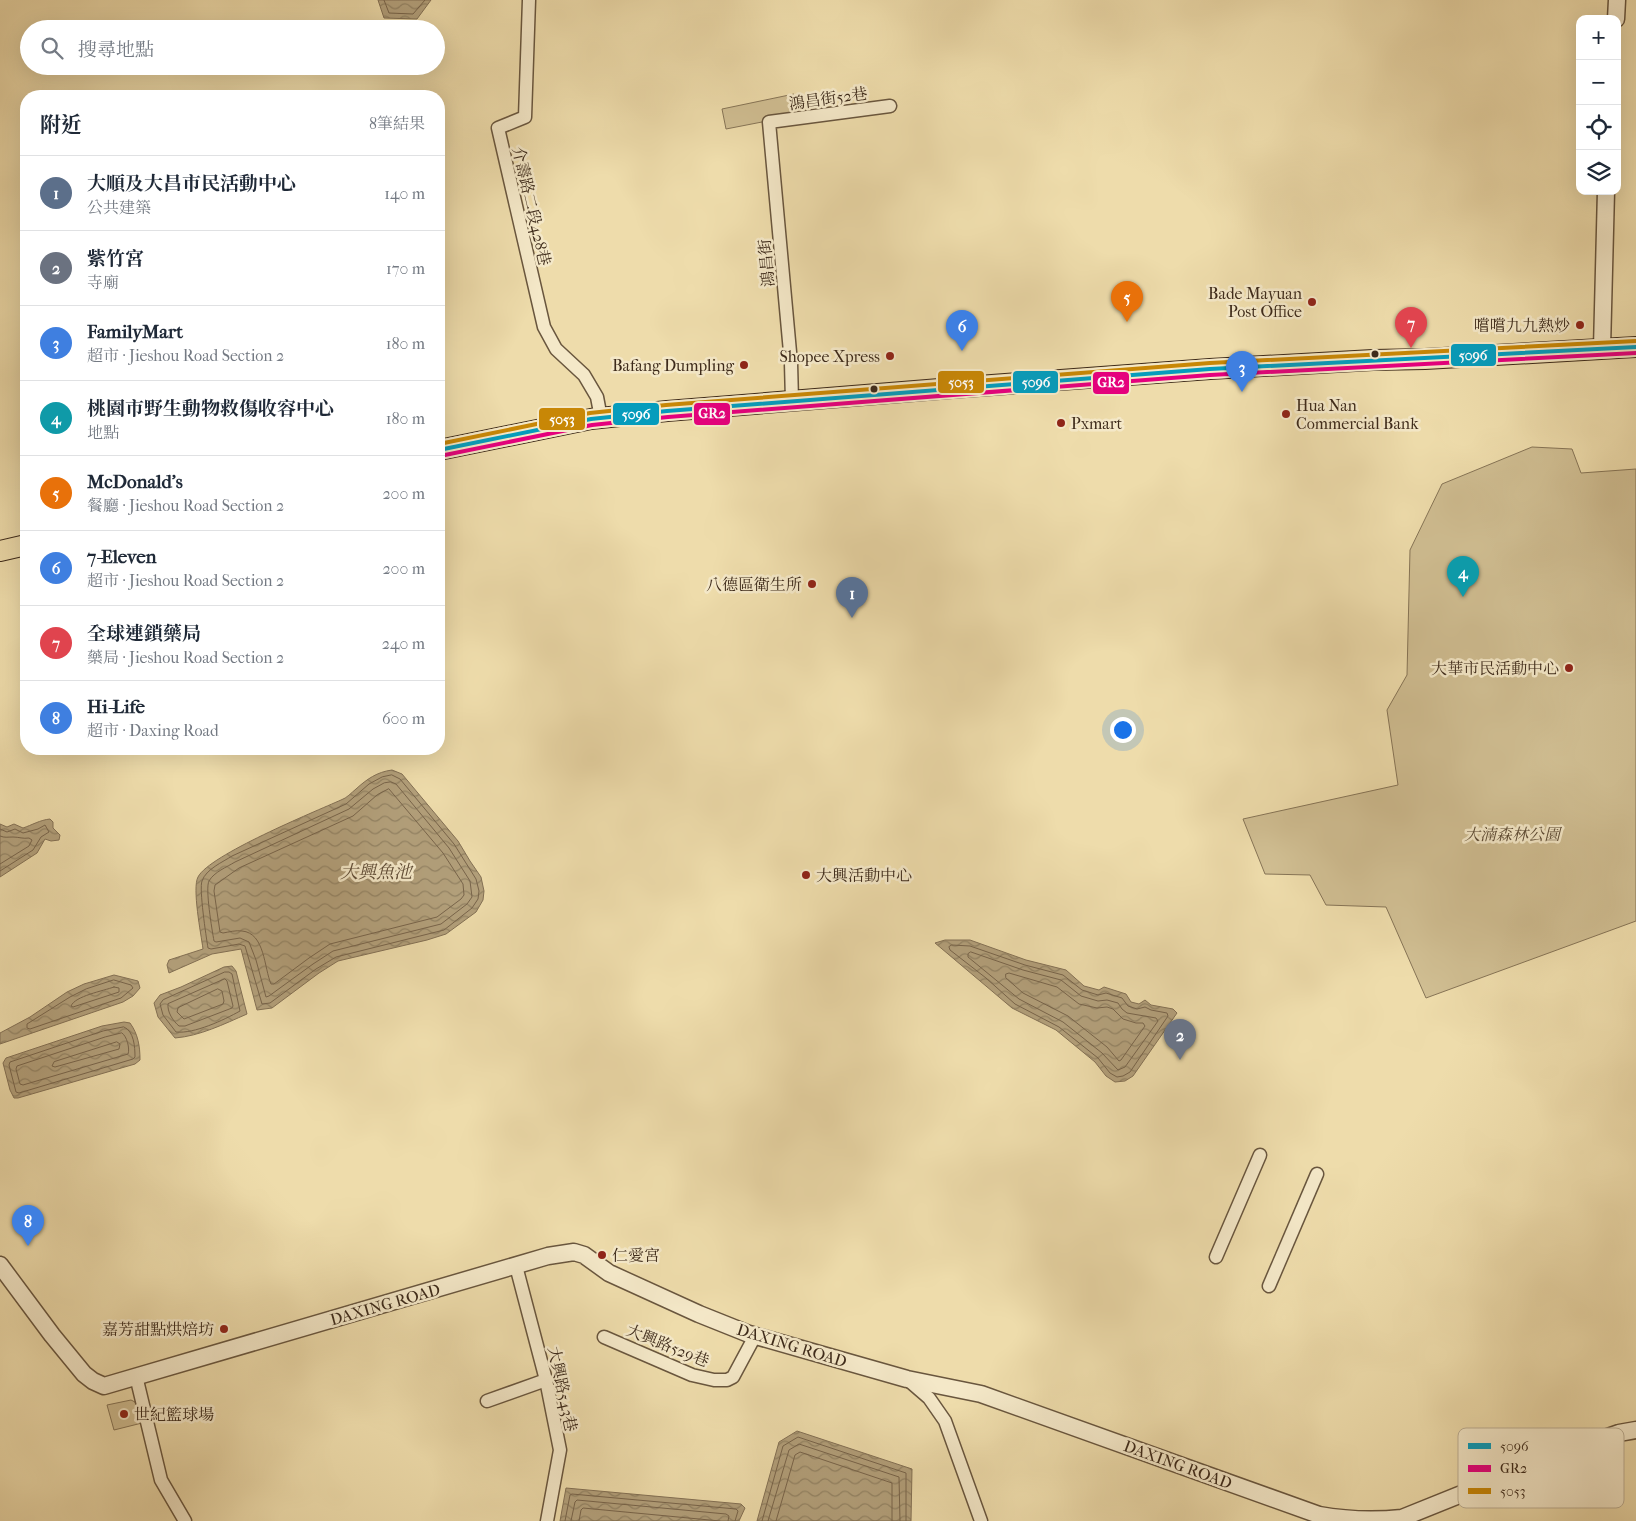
<!DOCTYPE html>
<html lang="zh-TW">
<meta charset="utf-8">
<style>
body{margin:0;font-family:"IM FELL French Canon","Noto Serif TC",serif;background:#f2f2f3;color:#1f2937}
.controls{position:absolute;right:15px;top:15px;display:grid;overflow:hidden;border-radius:10px;box-shadow:0 5px 20px #0002}
.controls button{width:45px;height:45px;display:grid;place-items:center;padding:0;border:0;border-bottom:1px solid #e0e1e3;background:#fff;color:#1f2937;font:25px sans-serif}
.you{position:absolute;left:1122px;top:729px;width:18px;height:18px;margin:-12px;border:4px solid #fff;border-radius:50%;background:#1a73e8;box-shadow:0 0 0 8px #1a73e833}
.badge{display:grid;place-items:center;width:32px;height:32px;border-radius:50%;background:#8f2418;color:#fff;font-size:16px;font-weight:700}
.pin{position:absolute;translate:-50% -41px;filter:drop-shadow(0 1px 2px #0008)}
.pin::after{content:'';position:absolute;top:26px;width:18px;height:15px;background:inherit;clip-path:polygon(0 0,100% 0,50% 100%)}
.list{margin:0;padding:0;list-style:none}
h2{display:flex;justify-content:space-between;align-items:center;height:65px;margin:0;padding:0 20px;font-size:21px}
h2 small{font-size:16px;font-weight:400;color:#747a83}
.list li{display:grid;grid-template-columns:32px 1fr auto;gap:15px;align-items:center;box-sizing:border-box;height:75px;padding:0 20px;border-top:1px solid #e0e1e3}
.list b{display:block;font-size:19px;white-space:nowrap}
.list p{margin:0;font-size:16px;white-space:nowrap;color:#747a83}
.list em{font-size:16px;font-style:normal;color:#747a83}
.icon{flex:none;width:28px;height:28px;fill:none;stroke:currentColor;stroke-width:2;stroke-linecap:round;stroke-linejoin:round}
.map{position:relative;flex:none;width:1636px;height:1521px;overflow:hidden}
.search{position:absolute;background:#fff;box-shadow:0 5px 20px #0002;left:20px;top:20px;width:425px;height:55px;display:flex;align-items:center;gap:12px;box-sizing:border-box;padding:0 18px;border-radius:28px;color:#747a83;font-size:19px}
.panel{position:absolute;background:#fff;box-shadow:0 5px 20px #0002;left:20px;top:90px;width:425px;height:665px;border-radius:20px}
.map>svg:first-child{display:block}
.park{fill:#d0be92;stroke:#867456}
.water{fill:url(#water-waves);stroke:#837054}
.lines{fill:none;stroke-linecap:round;stroke-linejoin:round}
.shore{stroke:#78644a;stroke-width:1}
.minor-casing{stroke:#69563e;stroke-width:15}
.tertiary-casing{stroke:#69563e;stroke-width:19}
.primary-casing{stroke:#3d2a1a;stroke-width:22}
.minor{stroke:#f4e8c8;stroke-width:12}
.tertiary{stroke:#f4e8c8;stroke-width:16}
.primary{stroke:#eedcab;stroke-width:20}
.bus-1-casing{stroke:#f4e8c8;stroke-width:8}
.bus-2-casing{stroke:#f4e8c8;stroke-width:8}
.bus-3-casing{stroke:#f4e8c8;stroke-width:8}
.bus-1{stroke:#069cbc;stroke-width:4}
.bus-2{stroke:#e5007d;stroke-width:4}
.bus-3{stroke:#c88706;stroke-width:4}
.poi-dot{fill:#8f2418;stroke:#f4e8c8;stroke-width:2}
.bus-dot{fill:#3d2a1a;stroke:#f4e8c8;stroke-width:2}
.labels{text-anchor:middle;stroke-width:5;stroke-linejoin:round;paint-order:stroke}
.street-label{font-size:16px;fill:#3d2a1a;stroke:#f4e8c8}
.poi-label{font-size:16px;fill:#3d2a1a;stroke:#f4e8c8;text-anchor:end}
.park-label{font-size:16px;font-style:italic;fill:#5a4832;stroke:#f4e8c8}
.water-label{font-size:18px;font-style:italic;fill:#604d37;stroke:#f4e8c8}
.key{fill:#f4e8c8;stroke:#bdaf94;stroke-width:1}
.key-label{font-size:14px;fill:#3d2a1a}
.line-badge{stroke:#f4e8c8;stroke-width:2}
.badge-label{font-size:14px;text-anchor:middle;font-weight:bold;fill:#fff}
</style>
<div class="map">
<svg width="1636" height="1521" viewBox="0 0 1636 1521">
<defs>
<pattern id="water-waves" width="16" height="10" patternUnits="userSpaceOnUse" patternTransform="scale(1.25)"><rect width="16" height="10" fill="#b29f7a"/><path d="M0 5q4-4 8 0t8 0" fill="none" stroke="#928263"/></pattern>
</defs>
<rect width="100%" height="100%" fill="#eedcab"/>
<filter id="stains"><feTurbulence type="fractalNoise" baseFrequency=".004" numOctaves="4"/><feColorMatrix values="0 0 0 0 .2 0 0 0 0 .09 0 0 0 0 .02 0 0 0 .5 -.17"/></filter>
<radialGradient id="worn" r=".72"><stop offset=".6" stop-color="#630" stop-opacity="0"/><stop offset="1" stop-color="#630" stop-opacity=".3"/></radialGradient>
<g class="park">
<polygon points="794,94 798,115 726,129 722,109"/>
<polygon points="1532,447 1572,449 1581,473 1636,469 1636,921 1426,998 1386,907 1326,905 1310,875 1265,874 1243,819 1398,785 1387,710 1407,675 1410,550 1442,484"/>
<polygon points="131,1400 135,1402 142,1423 114,1430 107,1405"/>
</g>
<g class="water">
<polygon points="378,0 431,0 417,19 384,18"/>
<path d="M392 770 402 774 458 841 470 861 481 877 484 891 483 900 476 912 446 934 427 940 338 961 319 973 272 1008 257 1010 241 949 212 954 169 973 167 965 169 960 203 949C201 934 192 888 198 877 209 855 314 812 341 800 347 798 351 793 356 789 367 779 377 772 392 770Z"/>
<path d="M50 819 53 822V828L60 835 59 840 51 841 45 839 37 853 0 877V824L7 827 14 824 23 828C32 825 40 820 50 819Z"/>
<polygon points="945,940 970,940 1026,960 1066,970 1084,986 1099,990 1104,987 1126,994 1131,1002 1139,1004 1145,1000 1151,1005 1173,1009 1177,1013 1133,1076 1125,1081 1115,1082 1106,1076 1095,1062 1056,1030 1012,1008 935,943"/>
<path d="M232 966 236 971 247 1014C224 1024 200 1036 175 1038L158 1017 154 1003 160 995 181 987 224 967Z"/>
<polygon points="114,975 138,981 140,988 133,996 123,1002 0,1044 0,1033 30,1017 67,992 84,984"/>
<path d="M124 1022 130 1023C138 1034 140 1046 140 1060L135 1064 18 1098H14L10 1090 3 1063 6 1058 102 1026Z"/>
<polygon points="797,1431 912,1469 911,1521 757,1521 779,1442"/>
<polygon points="566,1488 741,1504 745,1508 739,1521 560,1521"/>
</g>
<g class="lines">
<g class="shore">
<polyline points="384,0 389,13 413,14 425,0"/>
<path d="M392 775 400 779 454 844 476 879 479 891 478 899 472 908 444 930 336 957 316 969 270 1003 262 1004 245 946 239 944 211 949 208 948C206 936 199 889 202 881 206 869 223 862 232 856L346 804 369 784 382 777Z"/>
<path d="M391 782 396 784 449 848 470 881 472 897 467 904 441 924 333 951 313 964 269 996 266 997 256 960 249 942 240 938 216 942 214 941C212 930 205 888 209 881 214 872 227 867 235 862L349 809 373 789 384 783Z"/>
<path d="M389 789 443 853 463 884 464 895 461 899 437 917 330 944 309 958 274 984H271C264 968 265 933 242 931 236 930 229 932 223 933L220 932 214 891 215 885 239 868 353 816 377 795Z"/>
<polyline points="0,829 7,832 15,829 23,833 38,829 45,825 49,832 41,837 33,850 0,871"/>
<path d="M0 836C5 838 7 837 13 837 19 837 23 839 29 838L32 840 29 846 0 864"/>
<polygon points="952,945 970,946 1025,965 1063,975 1082,990 1098,995 1106,993 1122,998 1128,1006 1137,1009 1145,1007 1151,1010 1167,1013 1168,1016 1130,1072 1123,1076 1117,1077 1110,1073 1098,1058 1059,1027 1015,1004 986,978 950,950 949,947"/>
<polygon points="971,952 1023,970 1061,980 1081,996 1098,1001 1107,1000 1118,1003 1122,1009 1127,1013 1156,1018 1158,1021 1125,1067 1118,1070 1102,1053 1063,1022 1019,999 968,957 968,954"/>
<path d="M225 972H229L232 974 240 1011C224 1020 194 1034 176 1032L163 1015 160 1004 163 1000Z"/>
<polygon points="1006,974 1009,973 1057,987 1079,1004 1097,1008 1107,1007 1113,1009 1123,1019 1136,1023 1143,1023 1145,1026 1121,1060 1119,1061 1107,1047 1068,1016 1023,993 1006,978"/>
<path d="M225 979 227 981 233 1006 232 1008 185 1026H179C173 1021 167 1012 168 1004Z"/>
<polygon points="114,980 131,985 133,988 121,998 30,1029 27,1028 27,1024 70,997 86,989"/>
<path d="M114 987 119 988V992L73 1007 71 1006C75 996 103 991 114 987Z"/>
<polygon points="218,989 222,991 224,1001 223,1004 184,1019 177,1012 178,1008"/>
<path d="M124 1027C134 1031 135 1047 135 1057L133 1059 19 1093 16 1092 9 1065 10 1062 103 1031Z"/>
<path d="M122 1033C127 1036 130 1049 128 1054L23 1085 20 1084 16 1069 17 1066 105 1037Z"/>
<polygon points="117,1042 120,1044 119,1049 55,1067 52,1066 54,1062"/>
<polyline points="565,1521 570,1495 572,1494 736,1509 738,1511 735,1521"/>
<polyline points="571,1521 575,1502 577,1500 726,1514 729,1516 728,1521"/>
<polyline points="579,1521 581,1510 583,1508 720,1521"/>
<polyline points="762,1521 783,1446 798,1437 906,1473 906,1521"/>
<polyline points="768,1521 789,1450 799,1444 899,1477 900,1521"/>
<polyline points="776,1521 795,1455 800,1452 892,1483 892,1521"/>
</g>
<g class="minor-casing">
<g id="minor">
<polyline points="529,0 525,117 498,128 544,327 556,349 584,375 597,397 601,418"/>
<polyline points="792,401 791,363 769,122 890,106"/>
<polyline points="1216,1257 1260,1155"/>
<polyline points="516,1266 546,1380 560,1450 547,1521"/>
<polyline points="1269,1286 1317,1174"/>
<polyline points="604,1337 692,1375 714,1380 727,1380 733,1377 755,1336"/>
<polyline points="136,1376 161,1480 185,1521"/>
<polyline points="907,1379 929,1398 945,1421 981,1521"/>
<polyline points="487,1401 546,1380"/>
</g>
</g>
<g class="tertiary-casing">
<g id="tertiary">
<polyline points="1616,19 1617,0"/>
<polyline points="1602,348 1606,191"/>
<path d="M0 1265 52 1335 84 1374 93 1381 104 1386 548 1256 574 1252 584 1255 609 1273 699 1314 749 1334 907 1379 981 1394 1319 1515C1347 1520 1373 1521 1402 1518L1571 1450 1619 1433 1636 1430"/>
</g>
</g>
<g class="primary-casing">
<g id="primary">
<polyline points="439,450 591,419 667,411 952,388 1210,369 1373,360 1425,359 1636,347"/>
<polyline points="0,551 26,545"/>
</g>
</g>
<use href="#minor" class="minor"/>
<use href="#tertiary" class="tertiary"/>
<use href="#primary" class="primary"/>
<g class="bus-1-casing">
<polyline id="bus-1" points="439,450 591,419 667,411 1210,369 1636,347"/>
</g>
<g class="bus-2-casing">
<polyline id="bus-2" points="440,456 592,425 668,417 1210,375 1636,353"/>
</g>
<g class="bus-3-casing">
<polyline id="bus-3" points="439,444 590,413 666,405 1210,363 1636,341"/>
</g>
<use href="#bus-1" class="bus-1"/>
<use href="#bus-2" class="bus-2"/>
<use href="#bus-3" class="bus-3"/>
</g>
<g class="poi-dot">
<circle cx="1312" cy="302" r="5"/>
<circle cx="1580" cy="325" r="5"/>
<circle cx="890" cy="356" r="5"/>
<circle cx="744" cy="365" r="5"/>
<circle cx="1286" cy="414" r="5"/>
<circle cx="1061" cy="423" r="5"/>
<circle cx="812" cy="584" r="5"/>
<circle cx="1569" cy="668" r="5"/>
<circle cx="806" cy="875" r="5"/>
<circle cx="602" cy="1255" r="5"/>
<circle cx="224" cy="1329" r="5"/>
<circle cx="124" cy="1414" r="5"/>
</g>
<g class="bus-dot">
<circle cx="1375" cy="354" r="4.5"/>
<circle cx="874" cy="389" r="4.5"/>
</g>
<g class="labels">
<g class="street-label">
<text transform="translate(828 98) rotate(-8)" y="6">鴻昌街52巷</text>
<text transform="translate(532 206) rotate(77)" y="6">介壽路二段428巷</text>
<text transform="translate(766 263) rotate(-95)" y="6">鴻昌街</text>
<text transform="translate(385 1304) rotate(-16)" y="6">DAXING ROAD</text>
<text transform="translate(668 1345) rotate(22)" y="6">大興路529巷</text>
<text transform="translate(792 1345) rotate(17)" y="6">DAXING ROAD</text>
<text transform="translate(563 1389) rotate(78)" y="6">大興路543巷</text>
<text transform="translate(1178 1464) rotate(20)" y="6">DAXING ROAD</text>
</g>
<g class="poi-label">
<text x="1302" y="299">Bade Mayuan<tspan x="1302" dy="18">Post Office</tspan></text>
<text x="1570" y="331">嚐嚐九九熱炒</text>
<text x="880" y="362">Shopee Xpress</text>
<text x="734" y="371">Bafang Dumpling</text>
<text x="1296" y="411" text-anchor="start">Hua Nan<tspan x="1296" dy="18">Commercial Bank</tspan></text>
<text x="1071" y="429" text-anchor="start">Pxmart</text>
<text x="802" y="590">八德區衛生所</text>
<text x="1559" y="674">大華市民活動中心</text>
<text x="816" y="881" text-anchor="start">大興活動中心</text>
<text x="612" y="1261" text-anchor="start">仁愛宮</text>
<text x="214" y="1335">嘉芳甜點烘焙坊</text>
<text x="134" y="1420" text-anchor="start">世紀籃球場</text>
</g>
<g class="park-label">
<text x="1512" y="840">大湳森林公園</text>
</g>
<g class="water-label">
<text x="376" y="878">大興魚池</text>
</g>
</g>
<rect x="1458" y="1428" width="166" height="80" rx="8" class="key"/>
<rect x="1468" y="1443" width="23" height="6" fill="#069cbc"/>
<rect x="1468" y="1465" width="23" height="7" fill="#e5007d"/>
<rect x="1468" y="1488" width="23" height="6" fill="#c88706"/>
<g class="key-label">
<text x="1500" y="1451">5096</text>
<text x="1500" y="1473">GR2</text>
<text x="1500" y="1496">5053</text>
</g>
<g class="line-badge">
<rect x="1450" y="343" width="47" height="24" rx="5" fill="#069cbc"/>
<rect x="937" y="370" width="48" height="24" rx="5" fill="#c88706"/>
<rect x="1012" y="370" width="47" height="24" rx="5" fill="#069cbc"/>
<rect x="1092" y="371" width="38" height="24" rx="5" fill="#e5007d"/>
<rect x="693" y="402" width="38" height="24" rx="5" fill="#e5007d"/>
<rect x="612" y="402" width="48" height="24" rx="5" fill="#069cbc"/>
<rect x="538" y="407" width="48" height="24" rx="5" fill="#c88706"/>
</g>
<g class="badge-label">
<text x="1473" y="360">5096</text>
<text x="961" y="387">5053</text>
<text x="1036" y="387">5096</text>
<text x="1111" y="387">GR2</text>
<text x="712" y="418">GR2</text>
<text x="636" y="419">5096</text>
<text x="562" y="424">5053</text>
</g>
<rect width="100%" height="100%" filter="url(#stains)"/>
<rect width="100%" height="100%" fill="url(#worn)"/>
</svg>
<div class="controls">
<button>+</button>
<button>−</button>
<button><svg class="icon" aria-label="locate" viewBox="0 0 24 24"><circle cx="12" cy="12" r="6"/><path d="M12 2v4M12 18v4M2 12h4M18 12h4"/></svg></button>
<button><svg class="icon" aria-label="layers" viewBox="0 0 24 24"><path d="M12 4l9 5-9 5-9-5zM3 14l9 5 9-5"/></svg></button>
</div>
<div class="you"></div>
<div class="pin badge" style="left:852px;top:618px;background:#5c6f8a">1</div>
<div class="pin badge" style="left:1180px;top:1060px;background:#6b7280">2</div>
<div class="pin badge" style="left:1242px;top:392px;background:#3f7fe0">3</div>
<div class="pin badge" style="left:1463px;top:597px;background:#0f9aa8">4</div>
<div class="pin badge" style="left:1127px;top:322px;background:#e8710a">5</div>
<div class="pin badge" style="left:962px;top:351px;background:#3f7fe0">6</div>
<div class="pin badge" style="left:1411px;top:348px;background:#e0444e">7</div>
<div class="pin badge" style="left:28px;top:1246px;background:#3f7fe0">8</div>
<div class="search"><svg class="icon" aria-label="search" viewBox="0 0 24 24"><circle cx="10" cy="10" r="6"/><path d="M15 15l6 6"/></svg>搜尋地點</div>
<section class="panel">
<h2>附近<small>8筆結果</small></h2>
<ul class="list">
<li><span class="badge" style="background:#5c6f8a">1</span><div><b>大順及大昌市民活動中心</b><p>公共建築</p></div><em>140 m</em></li>
<li><span class="badge" style="background:#6b7280">2</span><div><b>紫竹宮</b><p>寺廟</p></div><em>170 m</em></li>
<li><span class="badge" style="background:#3f7fe0">3</span><div><b>FamilyMart</b><p>超市 · Jieshou Road Section 2</p></div><em>180 m</em></li>
<li><span class="badge" style="background:#0f9aa8">4</span><div><b>桃園市野生動物救傷收容中心</b><p>地點</p></div><em>180 m</em></li>
<li><span class="badge" style="background:#e8710a">5</span><div><b>McDonald's</b><p>餐廳 · Jieshou Road Section 2</p></div><em>200 m</em></li>
<li><span class="badge" style="background:#3f7fe0">6</span><div><b>7-Eleven</b><p>超市 · Jieshou Road Section 2</p></div><em>200 m</em></li>
<li><span class="badge" style="background:#e0444e">7</span><div><b>全球連鎖藥局</b><p>藥局 · Jieshou Road Section 2</p></div><em>240 m</em></li>
<li><span class="badge" style="background:#3f7fe0">8</span><div><b>Hi-Life</b><p>超市 · Daxing Road</p></div><em>600 m</em></li>
</ul>
</section>
</div>
